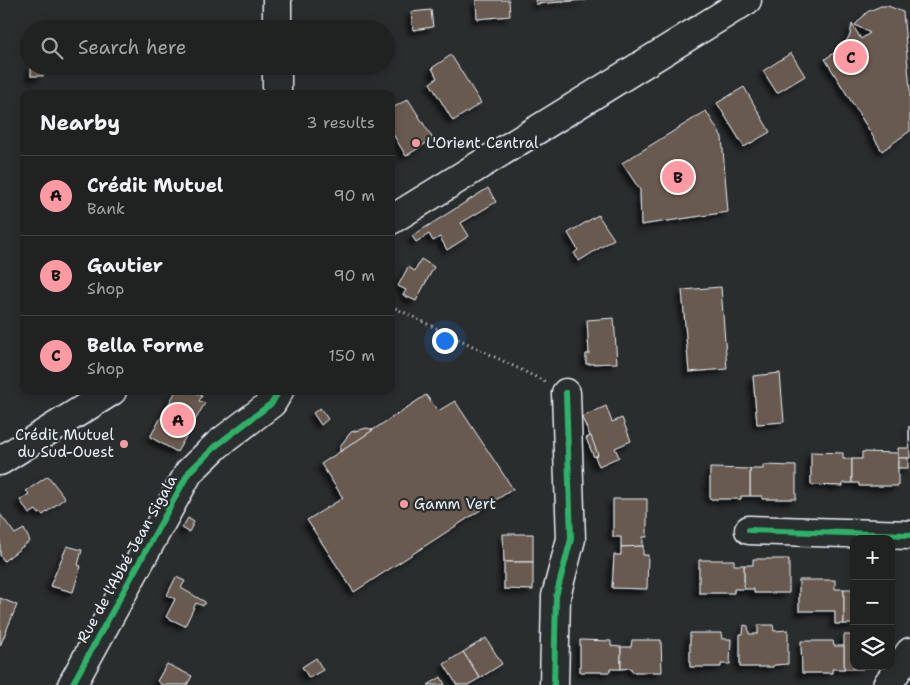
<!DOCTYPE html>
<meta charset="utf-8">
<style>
body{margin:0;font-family:"Shantell Sans",sans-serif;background:#282a2a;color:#f1f3f6}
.controls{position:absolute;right:15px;bottom:15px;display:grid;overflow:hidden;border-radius:10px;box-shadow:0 2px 12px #0003}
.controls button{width:45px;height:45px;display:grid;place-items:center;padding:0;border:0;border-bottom:1px solid #3d3f40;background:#202222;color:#f1f3f6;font:25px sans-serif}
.you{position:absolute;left:444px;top:340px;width:18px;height:18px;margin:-12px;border:4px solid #fff;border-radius:50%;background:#1a73e8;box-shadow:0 0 0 8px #1a73e833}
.badge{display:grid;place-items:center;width:32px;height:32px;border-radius:50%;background:#ff9aa2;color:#111;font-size:16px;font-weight:700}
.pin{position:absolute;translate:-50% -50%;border:2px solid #fff;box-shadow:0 1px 5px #0006}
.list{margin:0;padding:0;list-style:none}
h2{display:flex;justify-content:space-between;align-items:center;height:65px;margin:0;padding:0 20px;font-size:21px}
h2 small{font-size:16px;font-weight:400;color:#a2a4a5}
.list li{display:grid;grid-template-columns:32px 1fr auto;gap:15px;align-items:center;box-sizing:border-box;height:80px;padding:0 20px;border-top:1px solid #3d3f40}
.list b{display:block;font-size:19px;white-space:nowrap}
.list p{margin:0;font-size:16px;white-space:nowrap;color:#a2a4a5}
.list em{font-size:16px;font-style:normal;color:#a2a4a5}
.icon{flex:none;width:28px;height:28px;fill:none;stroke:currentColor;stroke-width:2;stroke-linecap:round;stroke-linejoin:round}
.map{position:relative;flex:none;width:910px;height:685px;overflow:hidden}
.search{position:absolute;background:#202222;box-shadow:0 2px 12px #0003;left:20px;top:20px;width:375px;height:55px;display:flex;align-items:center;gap:12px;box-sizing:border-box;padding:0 18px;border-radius:28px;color:#a2a4a5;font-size:19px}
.panel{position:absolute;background:#202222;box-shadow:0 2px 12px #0003;left:20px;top:90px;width:375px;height:305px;border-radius:10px}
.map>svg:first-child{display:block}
.building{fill:#695a50;stroke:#e8f1f8;filter:url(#shadow)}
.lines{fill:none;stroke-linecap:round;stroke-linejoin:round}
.minor-casing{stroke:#e8f1f8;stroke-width:31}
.major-casing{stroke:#e8f1f8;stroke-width:31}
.path{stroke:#e8f1f8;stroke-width:3;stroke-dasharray:1 4;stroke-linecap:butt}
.minor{stroke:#2a2d2e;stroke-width:28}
.major{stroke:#2a2d2e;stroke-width:28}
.cycleway-casing{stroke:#2a2d2e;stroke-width:9}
.cycleway{stroke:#2db169;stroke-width:6}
.poi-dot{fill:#ff9aa2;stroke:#2a2d2e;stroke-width:2}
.labels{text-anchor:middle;stroke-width:4.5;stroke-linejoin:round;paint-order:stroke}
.poi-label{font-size:15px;fill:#e8f1f8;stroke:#2a2d2e;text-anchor:start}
.street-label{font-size:15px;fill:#e8f1f8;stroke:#2a2d2e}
</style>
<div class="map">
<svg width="910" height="685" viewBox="0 0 910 685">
<defs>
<filter id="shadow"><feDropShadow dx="-4.5" dy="4.5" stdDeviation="2.5" flood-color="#0009"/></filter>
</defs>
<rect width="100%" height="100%" fill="#2a2d2e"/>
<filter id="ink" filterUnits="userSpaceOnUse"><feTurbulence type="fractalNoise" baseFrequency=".02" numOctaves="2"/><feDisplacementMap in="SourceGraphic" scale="10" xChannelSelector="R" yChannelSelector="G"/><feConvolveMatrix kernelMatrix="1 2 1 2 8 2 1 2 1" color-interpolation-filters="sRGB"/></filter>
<g filter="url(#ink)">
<g class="building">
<polygon points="476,0 509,0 510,16 477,19"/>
<polygon points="535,0 585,0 536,4"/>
<polygon points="881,6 888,6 903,12 910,89 910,131 882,151 825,59 837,51 845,43 850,35 852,24 861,39 870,33 855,25 867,12"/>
<polygon points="431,10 433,27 413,30 411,12"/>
<polygon points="791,53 805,76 777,93 763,71"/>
<polygon points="451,55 481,103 453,121 430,83 437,78 432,68"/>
<rect x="31" y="66" width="12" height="10"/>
<polygon points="744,87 770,132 744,147 717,103"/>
<polygon points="408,99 433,139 406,156 391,131 391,109"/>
<polygon points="706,111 722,137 728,212 641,225 640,190 622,163"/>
<polygon points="488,188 496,202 461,223 469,236 447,250 440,237 433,241 429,234 416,242 412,236"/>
<polygon points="598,215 614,239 579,261 574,253 578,250 568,233"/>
<polygon points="421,259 434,267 416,301 403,295 406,290 398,286 408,267 415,271"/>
<polygon points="721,287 727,369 689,372 682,290"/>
<polygon points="614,318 617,363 586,364 586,354 589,354 587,320"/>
<polygon points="780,373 784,422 757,424 753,376"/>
<polygon points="176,391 193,391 202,396 199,401 205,403 177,452 150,437"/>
<polygon points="426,395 438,411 455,401 513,489 354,592 307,520 343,498 321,464"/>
<polygon points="606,406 612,422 622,418 631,441 615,448 619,457 599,466 595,457 598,455 582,417"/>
<polygon points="320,408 328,419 321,425 313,413"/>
<polygon points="909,426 910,458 898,458 898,448 909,448"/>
<polygon points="367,428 373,430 340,452 340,446 351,432"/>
<polygon points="591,436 598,455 594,457 586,438"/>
<polygon points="811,452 843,453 843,459 852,459 852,483 843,483 843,486 811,485"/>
<polygon points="862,452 898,453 898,486 859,486 859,483 852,483 852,459 862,459"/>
<rect x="898" y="458" width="10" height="10"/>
<polygon points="763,465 796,466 796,499 762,499 762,496 750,496 750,469 763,469"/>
<polygon points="710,468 750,469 750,496 741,496 741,499 710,499"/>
<polygon points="48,476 65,498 43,515 41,513 39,514 36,510 29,514 20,500 29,494 26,491"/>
<polygon points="613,499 647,499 647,537 643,537 643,546 621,547 621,537 613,537"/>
<polygon points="0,514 15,534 24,529 30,541 4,561 0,555"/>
<polygon points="188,518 194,522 189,532 182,528"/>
<polygon points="503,534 533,534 533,562 504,562"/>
<polygon points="67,546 82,550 78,565 81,566 73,592 50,586"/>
<polygon points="643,546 643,555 648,555 647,589 612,588 614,555 621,555 621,547"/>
<polygon points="753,559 789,559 789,593 754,593 754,589 744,589 744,565 753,565"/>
<polygon points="699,560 734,560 734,565 744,565 744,589 734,589 734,593 699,593"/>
<polygon points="504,562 533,562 533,590 504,589"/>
<polygon points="176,577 185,581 181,588 205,602 203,606 196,603 185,626 166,617 175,599 167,595"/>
<polygon points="799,580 835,580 835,589 844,589 844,624 835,624 835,611 799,611"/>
<rect x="844" y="589" width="10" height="35"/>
<polygon points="0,598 17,605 0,646"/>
<polygon points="744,625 748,626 749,634 758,634 758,625 773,625 774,631 788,630 788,664 774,665 773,667 740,667 740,634 743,634"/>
<polygon points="690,633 721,633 722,639 731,639 730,664 721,664 721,667 690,667"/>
<polygon points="844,635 854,635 854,666 863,666 863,669 844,669"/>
<polygon points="486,638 502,664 480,678 463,652"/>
<polygon points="580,640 611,641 611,646 621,647 621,669 610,669 610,672 580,672"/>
<polygon points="632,640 661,640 662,672 632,672 631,668 621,669 621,647 631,647"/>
<polygon points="801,641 833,641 834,646 844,646 844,669 832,669 832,673 802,673"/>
<polygon points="463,652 480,678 468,685 457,685 444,664"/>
<polygon points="316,658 323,670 309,678 302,667"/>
<polygon points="167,664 192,676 187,685 162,685 157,681"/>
<polygon points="441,677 445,685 428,685"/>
</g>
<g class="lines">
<g class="minor-casing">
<g id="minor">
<polyline points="277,0 277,29"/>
<polyline points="277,66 277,94"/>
<polyline points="749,530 910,535"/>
<polyline points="72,685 189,472 217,445 272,403 279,391"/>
<polyline points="554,685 556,596 571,539 566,393"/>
<polyline points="887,685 910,652"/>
</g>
</g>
<g class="major-casing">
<g id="major">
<polyline points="391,220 747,0"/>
<polyline points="0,461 112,391"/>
</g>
</g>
<polyline class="path" points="391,306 546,382"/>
<use href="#minor" class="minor"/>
<use href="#major" class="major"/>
<g class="cycleway-casing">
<g id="cycleway">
<polyline points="749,530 910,535"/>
<polyline points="72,685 189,472 217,445 272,403 279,391"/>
<polyline points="554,685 556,596 571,539 566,393"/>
</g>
</g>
<use href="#cycleway" class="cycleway"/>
</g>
</g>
<g class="poi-dot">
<circle cx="416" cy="143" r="5"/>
<circle cx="124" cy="444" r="5"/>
<circle cx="404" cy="504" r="5"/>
</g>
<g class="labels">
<g class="poi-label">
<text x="426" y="148">L'Orient Central</text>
<text x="114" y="440" text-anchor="end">Crédit Mutuel<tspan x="114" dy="17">du Sud-Ouest</tspan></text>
<text x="414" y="509">Gamm Vert</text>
</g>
<g class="street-label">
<text transform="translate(127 559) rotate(-61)" y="5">Rue de l'Abbé Jean Sigala</text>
</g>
</g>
</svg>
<div class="controls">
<button>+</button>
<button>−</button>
<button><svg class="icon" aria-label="layers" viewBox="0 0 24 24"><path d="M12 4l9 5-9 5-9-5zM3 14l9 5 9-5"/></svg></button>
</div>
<div class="you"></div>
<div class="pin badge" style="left:178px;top:420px">A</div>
<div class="pin badge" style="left:678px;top:177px">B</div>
<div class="pin badge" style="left:851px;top:57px">C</div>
<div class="search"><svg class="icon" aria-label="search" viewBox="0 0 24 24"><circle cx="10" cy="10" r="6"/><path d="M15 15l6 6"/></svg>Search here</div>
<section class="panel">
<h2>Nearby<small>3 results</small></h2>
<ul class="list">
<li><span class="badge">A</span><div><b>Crédit Mutuel</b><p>Bank</p></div><em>90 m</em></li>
<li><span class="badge">B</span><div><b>Gautier</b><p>Shop</p></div><em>90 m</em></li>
<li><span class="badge">C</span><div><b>Bella Forme</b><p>Shop</p></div><em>150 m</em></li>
</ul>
</section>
</div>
